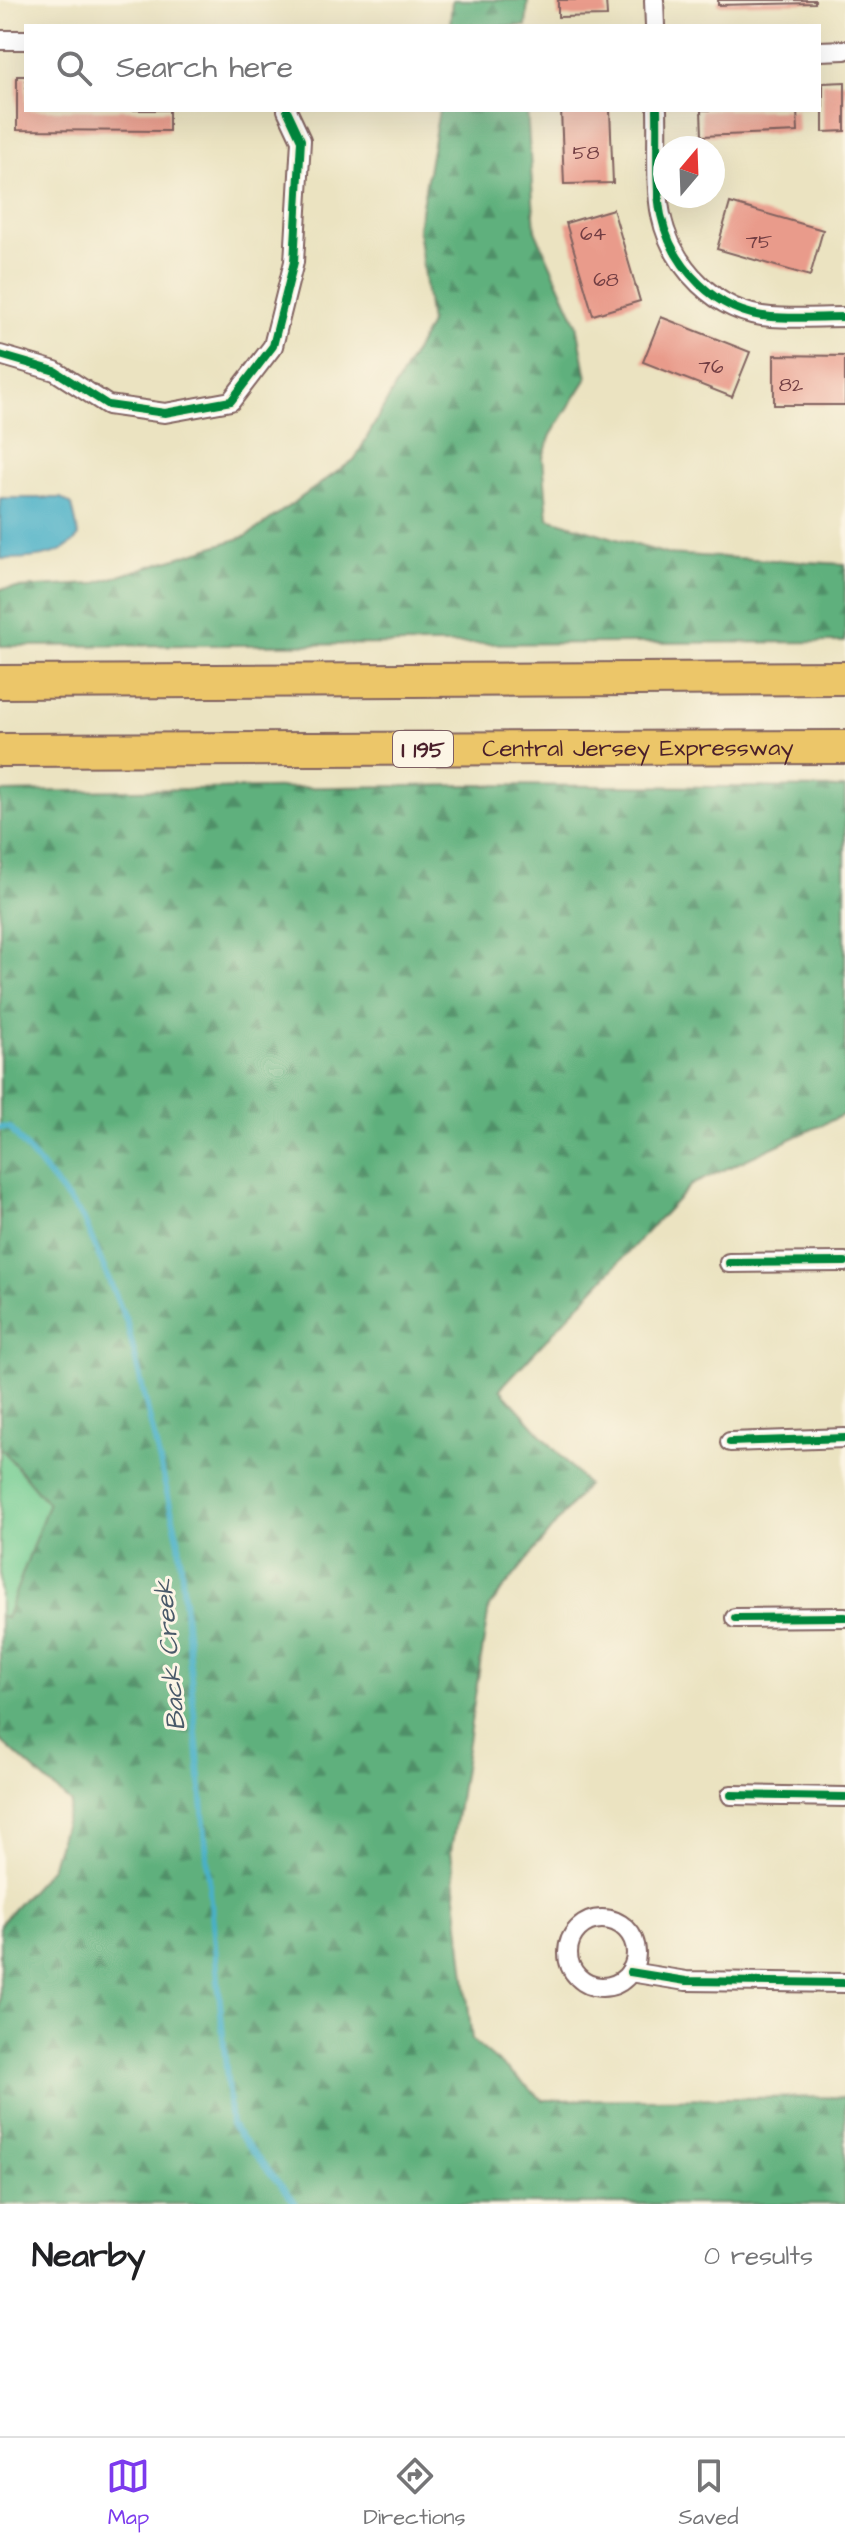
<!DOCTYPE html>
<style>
body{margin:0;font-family:"Architects Daughter",sans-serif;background:#f6f6f6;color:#202124}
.compass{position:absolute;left:653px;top:136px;width:72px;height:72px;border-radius:50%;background:#fff;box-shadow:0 8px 32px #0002;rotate:19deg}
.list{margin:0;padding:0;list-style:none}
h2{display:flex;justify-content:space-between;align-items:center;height:104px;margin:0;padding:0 32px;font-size:34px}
h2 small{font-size:26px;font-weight:400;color:#757577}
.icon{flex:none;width:44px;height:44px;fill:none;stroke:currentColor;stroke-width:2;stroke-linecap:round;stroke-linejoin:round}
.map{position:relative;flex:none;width:845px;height:2204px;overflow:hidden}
.search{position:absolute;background:#fff;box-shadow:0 8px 32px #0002;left:24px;right:24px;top:24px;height:88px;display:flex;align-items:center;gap:20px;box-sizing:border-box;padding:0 28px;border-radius:0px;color:#757577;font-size:30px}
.sheet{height:232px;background:#fff}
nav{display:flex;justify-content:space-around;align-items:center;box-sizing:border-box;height:112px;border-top:2px solid #e0e0e0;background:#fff;font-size:22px;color:#757577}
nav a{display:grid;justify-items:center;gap:4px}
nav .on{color:#7c3aed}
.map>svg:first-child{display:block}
.forest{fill:url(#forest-firs);stroke:#546854;stroke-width:2}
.park{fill:#74cd93;stroke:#5f765f;stroke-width:2}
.water{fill:#48b0c7;stroke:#496879;stroke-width:2}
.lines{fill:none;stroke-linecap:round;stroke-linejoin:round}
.stream{stroke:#48b0c7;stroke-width:6}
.building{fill:#e99b8b}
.street-casing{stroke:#826460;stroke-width:22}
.highway-casing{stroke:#826460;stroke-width:36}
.street{stroke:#fff;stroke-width:18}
.highway{stroke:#ecc669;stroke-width:32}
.cycleway-casing{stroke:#fcf5e5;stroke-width:13}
.cycleway{stroke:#00873e;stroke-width:8}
.labels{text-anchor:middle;stroke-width:6;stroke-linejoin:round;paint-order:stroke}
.number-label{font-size:20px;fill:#723e43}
.shield{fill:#fcf5e5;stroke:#7f5f63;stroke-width:2}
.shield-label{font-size:22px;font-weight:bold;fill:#4a1f2b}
.street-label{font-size:24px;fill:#4a1f2b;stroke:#fcf5e5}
.water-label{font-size:26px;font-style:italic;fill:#495969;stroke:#fcf5e5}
</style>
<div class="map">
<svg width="845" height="2204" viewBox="0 0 845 2204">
<defs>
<pattern id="forest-firs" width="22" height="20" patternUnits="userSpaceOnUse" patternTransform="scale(2)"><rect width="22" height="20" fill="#5fb07d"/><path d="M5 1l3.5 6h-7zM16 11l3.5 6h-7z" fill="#508f67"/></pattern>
</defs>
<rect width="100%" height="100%" fill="#fcf5e5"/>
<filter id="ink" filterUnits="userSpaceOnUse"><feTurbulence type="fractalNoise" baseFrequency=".0125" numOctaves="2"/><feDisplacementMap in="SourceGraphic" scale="16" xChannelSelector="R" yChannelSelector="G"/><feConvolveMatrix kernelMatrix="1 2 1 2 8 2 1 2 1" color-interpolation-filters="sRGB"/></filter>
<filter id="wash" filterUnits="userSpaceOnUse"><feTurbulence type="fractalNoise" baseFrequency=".006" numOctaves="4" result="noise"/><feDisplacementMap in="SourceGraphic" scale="32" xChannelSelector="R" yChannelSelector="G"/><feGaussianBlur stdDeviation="1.8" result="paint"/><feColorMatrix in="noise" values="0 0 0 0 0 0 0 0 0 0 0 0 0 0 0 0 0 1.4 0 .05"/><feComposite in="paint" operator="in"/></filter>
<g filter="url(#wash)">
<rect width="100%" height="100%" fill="#ebe3c1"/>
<g class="forest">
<polygon points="452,0 528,0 526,26 450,26"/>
<polygon points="439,110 527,110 535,230 577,324 587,378 551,435 543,457 548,518 666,554 845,564 845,642 0,646 0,589 93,584 247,536 355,459 430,324 418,228"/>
<polygon points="471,785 845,788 845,1114 691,1185 500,1389 587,1485 489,1607 451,1851 472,2040 543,2100 845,2097 845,2204 0,2204 0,1924 51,1868 71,1803 0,1740 0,1615 6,1618 48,1504 0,1447 0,792"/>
</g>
<polygon class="park" points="0,1447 48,1504 6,1618 0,1615"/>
<path class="water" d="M0 498H61L72 505 79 536C62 559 26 559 0 559Z"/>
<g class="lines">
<polyline class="stream" points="0,1127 10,1128 83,1218 127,1323 179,1543 231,2125 296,2204"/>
</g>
<g id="blocks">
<g class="building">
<polygon points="558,0 606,0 607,16 558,17"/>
<polygon points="718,0 815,0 815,3 718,5"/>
<polygon points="17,76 26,76 26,110 169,110 169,131 17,130"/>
<polygon points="845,82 845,131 823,132 823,83"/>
<polygon points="561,110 610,110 613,183 564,184"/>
<polygon points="701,110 797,110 798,132 702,136"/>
<polygon points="730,203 823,230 810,276 717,249"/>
<polygon points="613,209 640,301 593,315 566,223"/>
<polygon points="661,317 750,352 732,397 643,362"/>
<polygon points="774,355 845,356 845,405 774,405"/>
</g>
</g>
</g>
<g filter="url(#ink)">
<use href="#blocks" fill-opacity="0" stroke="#826460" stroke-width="2"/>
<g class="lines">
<g class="street-casing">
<g id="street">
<polyline points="654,0 655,26"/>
<polyline points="0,40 26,40"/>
<polyline points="819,51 845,50"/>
<path d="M657 110C658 140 655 187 661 215 672 267 716 313 771 317 795 319 821 317 845 317"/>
<polyline points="0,355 55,371 108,405 165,413 231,401 273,346 294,262 301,140 287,110"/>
<polyline points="729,1263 845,1262"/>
<polyline points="730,1442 845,1438"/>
<polyline points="735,1618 845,1617"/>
<polyline points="731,1795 845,1797"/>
<circle cx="602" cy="1953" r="34"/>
<polyline points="630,1972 686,1981 845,1983"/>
</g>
</g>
<g class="highway-casing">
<g id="highway">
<polyline points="0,682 845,678"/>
<path id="s1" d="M0 750 845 747"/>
</g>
</g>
<use href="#street" class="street"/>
<use href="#highway" class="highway"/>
<g class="cycleway-casing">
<g id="cycleway">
<path d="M657 110C658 140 655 187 661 215 672 267 716 313 771 317 795 319 821 317 845 317"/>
<polyline points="0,355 55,371 108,405 165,413 231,401 273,346 294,262 301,140 287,110"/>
<polyline points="729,1263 845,1262"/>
<polyline points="730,1442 845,1438"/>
<polyline points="735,1618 845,1617"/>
<polyline points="731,1795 845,1797"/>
<polyline points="630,1972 686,1981 845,1983"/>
</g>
</g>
<use href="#cycleway" class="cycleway"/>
</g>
</g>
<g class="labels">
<g class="number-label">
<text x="586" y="159">58</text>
<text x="593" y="240">64</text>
<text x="759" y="248">75</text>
<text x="606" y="286">68</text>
<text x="711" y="373">76</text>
<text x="791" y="391">82</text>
</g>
<rect class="shield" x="393" y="731" width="60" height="36" rx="6"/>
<g class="shield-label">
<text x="423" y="757">I 195</text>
</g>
<g class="street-label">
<text dy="8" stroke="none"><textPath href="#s1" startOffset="638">Central Jersey Expressway</textPath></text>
</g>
<g class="water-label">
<text transform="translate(169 1655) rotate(-95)" y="9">Back Creek</text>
</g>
</g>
</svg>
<svg class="compass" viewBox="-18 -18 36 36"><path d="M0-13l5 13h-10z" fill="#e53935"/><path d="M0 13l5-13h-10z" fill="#757577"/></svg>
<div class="search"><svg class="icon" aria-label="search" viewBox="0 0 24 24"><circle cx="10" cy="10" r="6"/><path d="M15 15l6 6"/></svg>Search here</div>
</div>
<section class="sheet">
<h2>Nearby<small>0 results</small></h2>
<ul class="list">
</ul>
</section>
<nav>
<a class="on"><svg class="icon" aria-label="map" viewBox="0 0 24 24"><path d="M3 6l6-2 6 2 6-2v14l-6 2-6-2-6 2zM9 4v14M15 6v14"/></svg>Map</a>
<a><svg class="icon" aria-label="directions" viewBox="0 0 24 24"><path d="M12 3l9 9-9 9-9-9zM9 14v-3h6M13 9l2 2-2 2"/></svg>Directions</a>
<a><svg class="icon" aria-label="saved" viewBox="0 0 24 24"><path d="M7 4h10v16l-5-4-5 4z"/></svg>Saved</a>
</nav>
